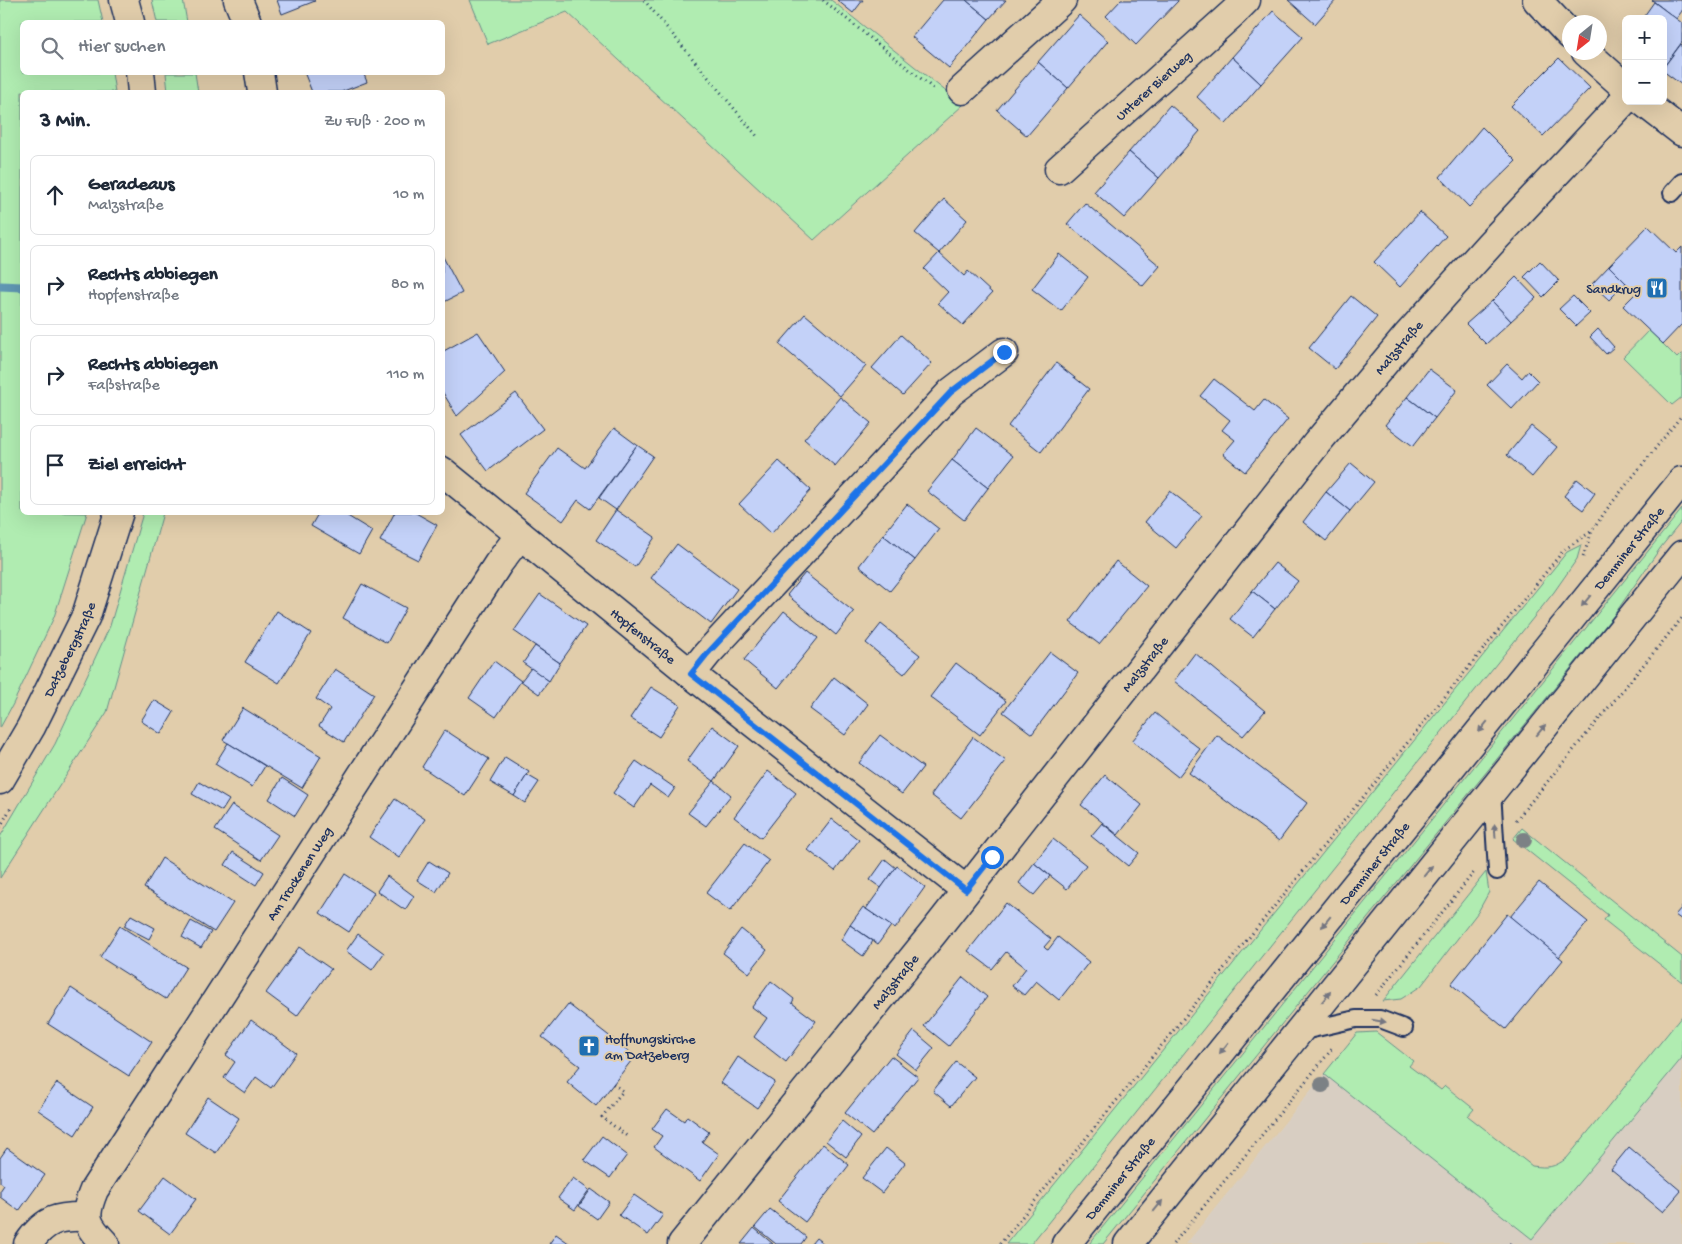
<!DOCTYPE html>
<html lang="de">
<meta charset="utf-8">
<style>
body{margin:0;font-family:"Gochi Hand",sans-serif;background:#f6f6f7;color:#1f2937}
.controls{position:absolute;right:15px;top:15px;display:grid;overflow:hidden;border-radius:8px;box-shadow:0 5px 20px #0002}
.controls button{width:45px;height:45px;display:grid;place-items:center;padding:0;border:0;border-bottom:1px solid #e0e1e3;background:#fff;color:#1f2937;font:25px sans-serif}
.compass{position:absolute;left:1562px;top:15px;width:45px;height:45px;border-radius:50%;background:#fff;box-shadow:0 5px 20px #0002;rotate:210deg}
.stop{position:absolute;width:15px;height:15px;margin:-11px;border:4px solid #1a73e8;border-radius:50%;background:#fff}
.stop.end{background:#1a73e8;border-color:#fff;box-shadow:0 1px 5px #0008}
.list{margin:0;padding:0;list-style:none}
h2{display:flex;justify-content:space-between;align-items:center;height:65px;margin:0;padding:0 20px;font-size:21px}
h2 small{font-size:16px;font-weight:400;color:#747a83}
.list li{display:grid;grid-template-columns:32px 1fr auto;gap:15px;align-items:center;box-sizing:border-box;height:80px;margin:0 10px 10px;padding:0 10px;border:1px solid #e0e1e3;border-radius:8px}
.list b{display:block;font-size:19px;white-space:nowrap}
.list p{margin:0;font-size:16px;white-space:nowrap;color:#747a83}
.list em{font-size:16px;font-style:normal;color:#747a83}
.icon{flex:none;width:28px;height:28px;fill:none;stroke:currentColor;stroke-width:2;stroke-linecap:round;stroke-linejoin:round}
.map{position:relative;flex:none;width:1682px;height:1244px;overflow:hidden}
.search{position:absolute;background:#fff;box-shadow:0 5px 20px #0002;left:20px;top:20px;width:425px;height:55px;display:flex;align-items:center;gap:12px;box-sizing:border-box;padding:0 18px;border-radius:8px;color:#747a83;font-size:19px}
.panel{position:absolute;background:#fff;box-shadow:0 5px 20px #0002;left:20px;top:90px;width:425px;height:425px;border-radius:8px}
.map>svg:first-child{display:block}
.built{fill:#d8cec2}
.green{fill:#b0ecb1;stroke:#668e88}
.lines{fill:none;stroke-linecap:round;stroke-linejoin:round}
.stream{stroke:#6097b3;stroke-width:9}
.building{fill:#c3d1f8;stroke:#1b2f5e}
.lane-casing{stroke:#1b2f5e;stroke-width:20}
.street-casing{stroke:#1b2f5e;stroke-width:31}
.secondary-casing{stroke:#1b2f5e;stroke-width:31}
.path{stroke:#1b2f5e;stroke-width:3;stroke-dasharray:1 4;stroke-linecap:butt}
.lane{stroke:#e1cdab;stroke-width:16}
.street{stroke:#e1cdab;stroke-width:28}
.secondary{stroke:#e1cdab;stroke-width:28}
.tree{fill:#7c8185}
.oneway{fill:#747681}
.route{stroke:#1a73e8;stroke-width:6}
.labels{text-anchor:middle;stroke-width:4;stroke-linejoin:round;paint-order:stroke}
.street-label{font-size:14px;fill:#1b2f5e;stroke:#e1cdab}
.poi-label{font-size:14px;fill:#1b2f5e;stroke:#e1cdab;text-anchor:end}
</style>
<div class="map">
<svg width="1682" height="1244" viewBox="0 0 1682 1244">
<rect width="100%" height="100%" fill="#e1cdab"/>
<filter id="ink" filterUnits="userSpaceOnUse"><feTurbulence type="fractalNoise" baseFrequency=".02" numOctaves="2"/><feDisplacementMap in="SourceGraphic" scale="10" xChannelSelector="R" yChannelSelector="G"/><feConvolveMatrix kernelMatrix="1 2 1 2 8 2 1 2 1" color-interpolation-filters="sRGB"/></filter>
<g filter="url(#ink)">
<polygon class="built" points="1682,1058 1682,1244 1186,1244 1324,1074 1532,1239"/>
<g class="green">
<polygon points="0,0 98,0 103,22 22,22 22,72 112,73 115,92 22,92 22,512 87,513 54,617 13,704 0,728"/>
<polygon points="152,0 183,0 187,22 157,22"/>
<polygon points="470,0 831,0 963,105 814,240 567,12 488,44"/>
<polygon points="166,73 195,73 198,92 168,92"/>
<polygon points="1649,330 1677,358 1682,353 1682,397 1672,405 1623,357"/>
<polygon points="1682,509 1682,521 1661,547 1614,615 1103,1244 1089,1244"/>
<polygon points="143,513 163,513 107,712 0,878 0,837 55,744 110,626"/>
<polygon points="1581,545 1577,559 1554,592 1031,1244 1006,1244 1567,552"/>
<polygon points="1522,828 1682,957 1682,982 1604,920 1608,915 1513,839"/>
<polygon points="1486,872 1489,892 1478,912 1421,986 1401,999 1383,1001"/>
<path d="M1682 1016V1058L1532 1239 1324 1074 1357 1033 1376 1032 1413 1061 1409 1066 1441 1090 1445 1086 1474 1109 1468 1116 1532 1166C1548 1168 1554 1168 1567 1158Z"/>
</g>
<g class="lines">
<polyline class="stream" points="0,286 22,287"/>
</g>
<g class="building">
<polygon points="277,0 314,0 315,1 282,14"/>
<polygon points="837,0 863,0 853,13"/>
<polygon points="943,0 966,0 989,19 949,68 912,37"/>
<polygon points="966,0 1006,0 989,19"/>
<polygon points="1121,0 1178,0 1178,1 1136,45 1106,16"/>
<polygon points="1288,0 1336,0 1315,24"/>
<polygon points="1652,0 1682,0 1682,11 1676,19"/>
<polygon points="1654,2 1682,23 1682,42 1663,68 1663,19 1642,19"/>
<polygon points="1273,11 1303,37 1261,84 1232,57"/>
<polygon points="1079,15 1108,41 1068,88 1038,62"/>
<polygon points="1681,44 1682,45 1682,85 1663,71 1663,68"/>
<polygon points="1232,57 1261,84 1226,124 1197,97"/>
<polygon points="1559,58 1590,88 1543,136 1511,106"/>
<polygon points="1038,62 1068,88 1027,136 997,110"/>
<polygon points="304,72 363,72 367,82 341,92 312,92"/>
<polygon points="1170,105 1200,131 1159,178 1129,152"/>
<polygon points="1482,127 1516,161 1469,207 1440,177"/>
<polygon points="1129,152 1159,178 1124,218 1094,192"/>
<polygon points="944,199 967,220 939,253 915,233"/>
<polygon points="1085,203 1160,266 1143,286 1067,224"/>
<polygon points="1420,212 1446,236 1400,287 1374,262"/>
<polygon points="1648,226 1676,253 1682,247 1682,324 1663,344 1623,306 1636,293 1609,266"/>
<polygon points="939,253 964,276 968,271 992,293 963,325 938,303 948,292 924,269"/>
<polygon points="1059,254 1088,277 1061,311 1032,289"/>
<polygon points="442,255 462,293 442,303"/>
<polygon points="1540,261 1559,281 1543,297 1524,277"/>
<polygon points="1609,266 1626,283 1609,300 1592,284"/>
<polygon points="1516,277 1536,298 1511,321 1492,301"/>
<polygon points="1351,296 1377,317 1335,369 1309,348"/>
<polygon points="1573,296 1590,313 1576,326 1559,309"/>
<polygon points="1492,301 1511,321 1486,344 1466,324"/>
<polygon points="805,314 866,366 840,396 779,344"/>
<polygon points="1598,329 1614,347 1606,354 1590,337"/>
<polygon points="478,332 505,372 457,416 442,391 442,352"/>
<polygon points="901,335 932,363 903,395 872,368"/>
<polygon points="1056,363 1089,389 1041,452 1008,426"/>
<polygon points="1507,364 1522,378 1528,371 1538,381 1512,409 1487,385"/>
<polygon points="1429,369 1457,390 1435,418 1407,397"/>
<polygon points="1214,379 1255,411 1264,400 1288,419 1245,472 1223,454 1235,440 1222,430 1230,420 1200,396"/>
<polygon points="516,393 543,429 488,471 461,435"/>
<polygon points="840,397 871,423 835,466 804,439"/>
<polygon points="1407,397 1435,418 1413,446 1385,425"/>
<polygon points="1531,426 1557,447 1532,477 1507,455"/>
<polygon points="614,428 637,445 590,509 578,500 563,521 524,493 557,448 585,468"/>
<polygon points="976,428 1013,456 988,488 952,460"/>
<polygon points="637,445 653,456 616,510 599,498"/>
<polygon points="952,460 988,488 964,520 927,491"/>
<polygon points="779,461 811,490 771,534 739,504"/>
<polygon points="1351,463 1374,482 1350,511 1326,492"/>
<polygon points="1577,479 1595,493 1583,510 1564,496"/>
<polygon points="1170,491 1202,516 1176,548 1145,522"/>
<polygon points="1326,492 1350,511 1326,541 1303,522"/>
<polygon points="907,504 939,529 915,560 883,535"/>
<polygon points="616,510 655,537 635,567 596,540"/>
<polygon points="319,512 341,512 372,531 359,554 311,526"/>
<polygon points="395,512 414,512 437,525 418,560 380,541"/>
<polygon points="883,535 915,560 890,591 859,566"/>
<polygon points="677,544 737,589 711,624 651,578"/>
<polygon points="1116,561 1147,586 1099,644 1070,622"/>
<polygon points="1275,563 1298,581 1275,609 1252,591"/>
<polygon points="805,573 854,612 836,635 787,595"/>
<polygon points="362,584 406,608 387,643 343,618"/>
<polygon points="1252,591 1275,609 1253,637 1230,619"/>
<polygon points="540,594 586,626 560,663 514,631"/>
<polygon points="277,611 311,633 279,683 245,662"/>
<polygon points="784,611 818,638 778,688 744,660"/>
<polygon points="881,624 920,655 904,674 866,643"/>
<polygon points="535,646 560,663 549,681 523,663"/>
<polygon points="1050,652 1078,673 1032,734 1003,712"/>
<polygon points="1195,653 1265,711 1243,736 1174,681"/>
<polygon points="494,661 521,681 496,717 469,698"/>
<polygon points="956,663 1006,701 980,735 930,697"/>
<polygon points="531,668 549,681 539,694 521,681"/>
<polygon points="335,669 374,694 344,742 319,726 330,709 316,699"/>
<polygon points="834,677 868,704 845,735 810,709"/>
<polygon points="651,687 680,705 659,737 630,718"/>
<polygon points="154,700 174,712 161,734 141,721"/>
<polygon points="243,708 321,756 302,788 223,740"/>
<polygon points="1155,713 1200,749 1178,777 1132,741"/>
<polygon points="712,726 739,746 714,781 687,761"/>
<polygon points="445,730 489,759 465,796 422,767"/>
<polygon points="880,735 923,767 902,794 859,763"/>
<polygon points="1217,735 1307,803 1279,841 1189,773"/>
<polygon points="973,737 1006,761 961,818 931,795"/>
<polygon points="228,743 265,766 252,787 215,764"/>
<polygon points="505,757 529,772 514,796 490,782"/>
<polygon points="636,761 675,788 668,798 650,785 634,808 613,793"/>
<polygon points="768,771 796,793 761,838 734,817"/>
<polygon points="527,775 539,782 525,803 514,796"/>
<polygon points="1105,775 1142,805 1118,835 1081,805"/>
<polygon points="282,778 308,795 295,816 269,799"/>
<polygon points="714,781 731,795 706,826 688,813"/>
<polygon points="199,782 229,800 222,811 192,794"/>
<polygon points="395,799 425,819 399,858 369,837"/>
<polygon points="232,805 278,835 261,860 215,830"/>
<polygon points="832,819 859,840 835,871 808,850"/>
<polygon points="1102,823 1139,853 1128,866 1091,836"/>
<polygon points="1053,839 1086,865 1067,889 1034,863"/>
<polygon points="745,843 769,861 730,911 706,893"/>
<polygon points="233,852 264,872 256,885 225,865"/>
<polygon points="162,858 233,903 214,932 144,888"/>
<polygon points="885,859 896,868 881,888 870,880"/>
<polygon points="429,861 448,873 436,892 417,880"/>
<polygon points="1034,863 1050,876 1034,895 1019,883"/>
<polygon points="897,866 925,887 895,929 866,909"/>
<polygon points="345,874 374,893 349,932 320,913"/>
<polygon points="387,876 414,896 405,910 377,891"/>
<polygon points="1539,882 1588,922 1559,957 1510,917"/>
<polygon points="1006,903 1051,939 1044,947 1046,949 1048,950 1058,937 1089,962 1059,1000 1036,981 1024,995 1012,986 1026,968 1006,952 992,969 968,951"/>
<polygon points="863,907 891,926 878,944 850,925"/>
<polygon points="1682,907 1682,920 1675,915"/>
<polygon points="1507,914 1563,960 1506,1029 1451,984"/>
<polygon points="131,915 155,928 149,939 124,926"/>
<polygon points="191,921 211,932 201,948 182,937"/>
<polygon points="850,925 873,941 863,956 841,940"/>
<polygon points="120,926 186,967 166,999 100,957"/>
<polygon points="741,929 767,950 749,973 723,953"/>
<polygon points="358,934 384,953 372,970 346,951"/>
<polygon points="299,947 331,969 297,1016 266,993"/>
<polygon points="963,977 987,997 949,1046 924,1026"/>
<polygon points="771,981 794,999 792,1003 816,1021 786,1062 754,1037 767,1018 752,1007"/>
<polygon points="71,988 152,1042 129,1076 48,1024"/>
<polygon points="568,1004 635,1056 596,1106 567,1082 580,1066 542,1037"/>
<polygon points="251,1020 296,1053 271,1088 256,1077 245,1093 224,1078 235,1062 226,1055"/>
<polygon points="914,1031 934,1048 916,1070 896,1054"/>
<polygon points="891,1056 918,1077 872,1135 845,1113"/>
<polygon points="738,1057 775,1082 757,1108 721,1083"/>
<polygon points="956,1062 975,1077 951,1106 933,1091"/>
<polygon points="57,1083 93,1107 75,1135 38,1110"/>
<polygon points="208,1097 239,1118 216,1153 185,1133"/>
<polygon points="667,1109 684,1121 687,1116 709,1132 702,1142 719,1154 700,1181 654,1147 662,1136 652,1129"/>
<polygon points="842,1121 861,1137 846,1157 826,1141"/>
<polygon points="602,1136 627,1155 610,1178 584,1160"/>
<polygon points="823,1144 849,1165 805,1222 778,1201"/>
<polygon points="1629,1147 1681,1191 1663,1212 1611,1169"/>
<polygon points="7,1148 45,1175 19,1211 0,1197 0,1191 4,1185 0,1182 0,1158"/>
<polygon points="886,1148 905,1163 882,1193 862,1178"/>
<polygon points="165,1176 196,1199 170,1234 139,1211"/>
<polygon points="573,1178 589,1190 575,1210 558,1198"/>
<polygon points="591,1189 609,1202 597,1219 579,1206"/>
<polygon points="634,1195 663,1215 648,1235 619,1215"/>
<polygon points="770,1209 806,1237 801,1244 776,1244 755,1227"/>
<polygon points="754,1228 773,1244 741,1244"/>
<polygon points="556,1234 570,1244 549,1244"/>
<polygon points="816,1238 824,1244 811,1244"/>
</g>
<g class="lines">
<g class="lane-casing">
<g id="lane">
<polyline points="1672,193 1682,182"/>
<polyline points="1492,791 1497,871"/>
<polyline points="1299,1032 1356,1019 1380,1019 1404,1028"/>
</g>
</g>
<g class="street-casing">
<g id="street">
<polyline points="124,0 130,22"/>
<polyline points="238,0 247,22"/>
<polyline points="1537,0 1570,35"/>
<polyline points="1586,52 1626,88"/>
<polyline points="140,72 142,92"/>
<polyline points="259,72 262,92"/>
<polyline points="962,90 1062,0"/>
<polyline points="1642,101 1682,132"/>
<path id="s1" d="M1059 169 1233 13 1246 0"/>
<path id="s2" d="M442 471 691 674 966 890"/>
<polyline points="691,674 707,654 951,392 1004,352"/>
<path id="s3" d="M0 780 31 727 86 616 119 512"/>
<path d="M28 1244C45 1219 58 1216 87 1217"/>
<path id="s4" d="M105 1244C85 1223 83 1217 94 1190L498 564 520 535"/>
<path id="s5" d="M682 1244 934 932 1317 443 1406 337 1489 245 1626 99"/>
</g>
</g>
<g class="secondary-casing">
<g id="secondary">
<path id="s6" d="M1066 1244 1682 481"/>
<polyline points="1128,1244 1682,555"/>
</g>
</g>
<g class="path">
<polyline points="644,0 757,136"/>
<polyline points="823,0 934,89"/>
<polyline points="1583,557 1592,531 1607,509 1682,415"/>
<polyline points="1516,820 1682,618"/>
<polyline points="0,827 12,806"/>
<polyline points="1376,995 1475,871"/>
<polyline points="613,1084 623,1091 602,1117 628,1137"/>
<polyline points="1000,1244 1564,550 1592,531"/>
<polyline points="1173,1244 1332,1049"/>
<polyline points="1510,1244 1511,1243"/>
</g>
<use href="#lane" class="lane"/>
<use href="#street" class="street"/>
<use href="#secondary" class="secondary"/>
</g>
<g class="tree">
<circle cx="1524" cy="840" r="8"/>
<circle cx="1322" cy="1085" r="8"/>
</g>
<defs><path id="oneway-solid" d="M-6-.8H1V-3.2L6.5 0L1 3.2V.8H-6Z" transform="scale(1.25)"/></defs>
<g class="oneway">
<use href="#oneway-solid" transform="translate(1586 601) rotate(129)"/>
<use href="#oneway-solid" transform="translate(1483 727) rotate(129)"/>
<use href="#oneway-solid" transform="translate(1541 730) rotate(-51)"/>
<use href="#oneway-solid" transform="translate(1495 831) rotate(-94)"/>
<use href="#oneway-solid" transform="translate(1428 871) rotate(-51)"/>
<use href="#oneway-solid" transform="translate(1326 922) rotate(129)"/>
<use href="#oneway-solid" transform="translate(1326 997) rotate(-51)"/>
<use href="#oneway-solid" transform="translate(1379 1021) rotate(9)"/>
<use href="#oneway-solid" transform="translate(1224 1048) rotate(129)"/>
<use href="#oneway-solid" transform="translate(1158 1206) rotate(-51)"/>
</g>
</g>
<g class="lines" filter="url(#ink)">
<polyline class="route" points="992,857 966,890 691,674 707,654 951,392 1004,352"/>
</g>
<defs>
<g id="restaurant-square" transform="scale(1.125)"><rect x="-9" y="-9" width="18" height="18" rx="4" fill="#1f6fb2" stroke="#e1cdab"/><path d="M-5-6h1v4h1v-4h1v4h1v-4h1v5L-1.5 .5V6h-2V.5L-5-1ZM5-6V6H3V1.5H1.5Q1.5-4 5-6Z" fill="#fff"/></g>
<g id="church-square" transform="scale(1.125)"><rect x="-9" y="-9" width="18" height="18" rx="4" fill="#1f6fb2" stroke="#e1cdab"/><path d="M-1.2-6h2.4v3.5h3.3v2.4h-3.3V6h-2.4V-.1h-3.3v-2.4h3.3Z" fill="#fff"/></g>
</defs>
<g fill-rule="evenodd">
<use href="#restaurant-square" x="1657" y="288"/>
<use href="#church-square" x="589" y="1046"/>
</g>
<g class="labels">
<g class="street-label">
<text dy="5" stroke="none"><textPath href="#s1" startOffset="126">Unterer Bierweg</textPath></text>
<text dy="5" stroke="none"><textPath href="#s5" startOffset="1148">Malzstraße</textPath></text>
<text dy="5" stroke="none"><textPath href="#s6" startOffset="895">Demminer Straße</textPath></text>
<text dy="5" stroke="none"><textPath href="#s2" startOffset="260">Hopfenstraße</textPath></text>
<text dy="5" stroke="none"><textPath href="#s3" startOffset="148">Datzebergstraße</textPath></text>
<text dy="5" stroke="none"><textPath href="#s5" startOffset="742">Malzstraße</textPath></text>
<text dy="5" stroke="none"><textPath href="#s6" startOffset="490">Demminer Straße</textPath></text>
<text dy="5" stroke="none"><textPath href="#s4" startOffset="438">Am Trockenen Weg</textPath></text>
<text dy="5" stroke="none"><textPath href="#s5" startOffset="338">Malzstraße</textPath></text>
<text dy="5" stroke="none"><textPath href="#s6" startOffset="85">Demminer Straße</textPath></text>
</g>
<g class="poi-label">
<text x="1641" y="293">Sandkrug</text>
<text x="605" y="1043" text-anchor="start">Hoffnungskirche<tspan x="605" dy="16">am Datzeberg</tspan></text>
</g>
</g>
</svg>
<div class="controls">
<button>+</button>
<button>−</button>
</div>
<svg class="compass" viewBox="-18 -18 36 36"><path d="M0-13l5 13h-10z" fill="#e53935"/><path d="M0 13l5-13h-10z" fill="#747a83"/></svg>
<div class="stop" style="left:992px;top:857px"></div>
<div class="stop end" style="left:1004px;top:352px"></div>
<div class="search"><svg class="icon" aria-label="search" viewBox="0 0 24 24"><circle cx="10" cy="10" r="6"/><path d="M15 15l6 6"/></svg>Hier suchen</div>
<section class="panel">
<h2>3 Min.<small>Zu Fuß · 200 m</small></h2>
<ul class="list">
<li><svg class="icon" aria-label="ahead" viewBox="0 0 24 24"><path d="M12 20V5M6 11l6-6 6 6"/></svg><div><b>Geradeaus</b><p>Malzstraße</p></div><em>10 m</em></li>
<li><svg class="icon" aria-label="right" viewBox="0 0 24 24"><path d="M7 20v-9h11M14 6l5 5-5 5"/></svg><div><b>Rechts abbiegen</b><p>Hopfenstraße</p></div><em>80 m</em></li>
<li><svg class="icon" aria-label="right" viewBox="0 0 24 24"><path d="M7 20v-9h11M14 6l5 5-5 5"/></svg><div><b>Rechts abbiegen</b><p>Faßstraße</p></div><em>110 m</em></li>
<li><svg class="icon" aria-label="arrive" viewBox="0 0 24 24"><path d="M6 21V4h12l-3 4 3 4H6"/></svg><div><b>Ziel erreicht</b></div></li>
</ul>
</section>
</div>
